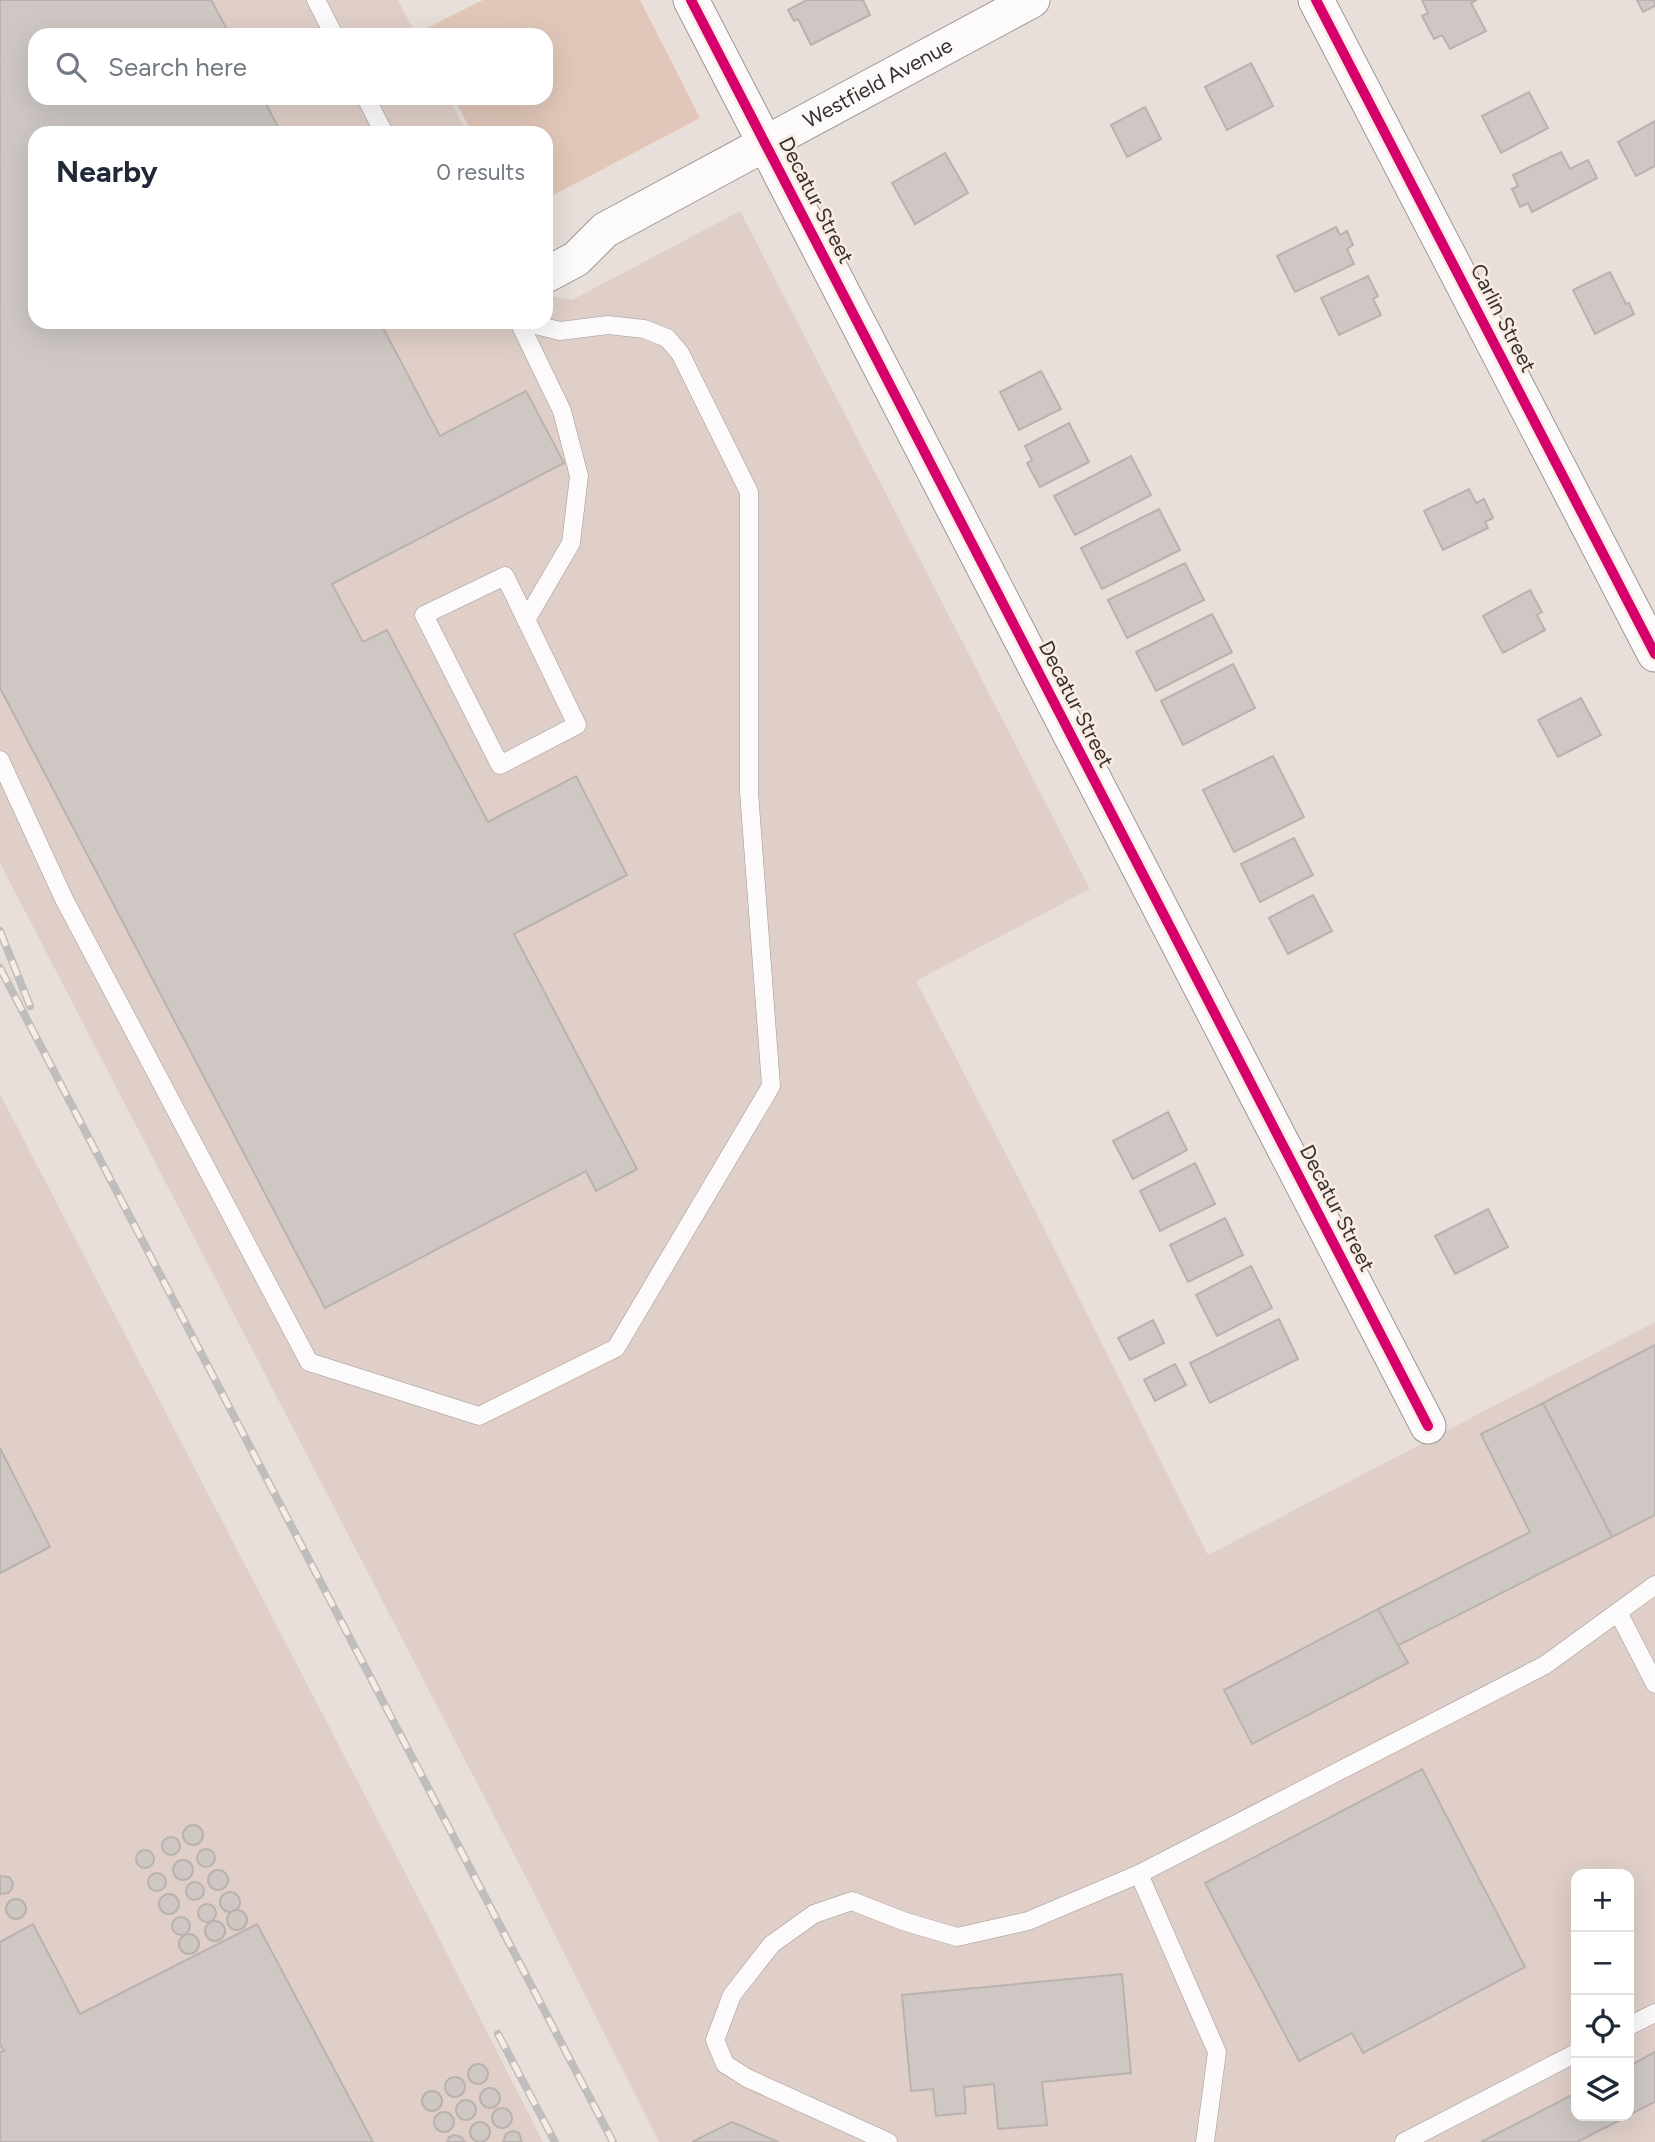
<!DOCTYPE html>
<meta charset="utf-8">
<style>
body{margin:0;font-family:Figtree,sans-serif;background:#f6f6f7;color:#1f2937}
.controls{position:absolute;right:21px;bottom:21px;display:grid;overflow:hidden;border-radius:14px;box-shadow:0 7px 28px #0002}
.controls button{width:63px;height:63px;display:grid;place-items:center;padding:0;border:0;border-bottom:2px solid #e0e1e3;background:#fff;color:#1f2937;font:35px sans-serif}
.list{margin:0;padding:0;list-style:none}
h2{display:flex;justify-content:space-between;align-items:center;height:91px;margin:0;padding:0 28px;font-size:30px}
h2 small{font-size:23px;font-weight:400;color:#747a83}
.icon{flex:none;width:38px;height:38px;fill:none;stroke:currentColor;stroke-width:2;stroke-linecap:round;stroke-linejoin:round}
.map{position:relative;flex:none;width:1655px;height:2142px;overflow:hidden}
.search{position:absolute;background:#fff;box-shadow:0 7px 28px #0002;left:28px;top:28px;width:525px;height:77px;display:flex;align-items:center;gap:18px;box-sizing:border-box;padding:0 24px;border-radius:21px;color:#747a83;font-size:26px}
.panel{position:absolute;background:#fff;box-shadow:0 7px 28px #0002;left:28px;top:126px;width:525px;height:203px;border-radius:21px}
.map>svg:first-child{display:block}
.built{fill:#dfcfc8;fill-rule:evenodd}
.green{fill:#e0c7b9}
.building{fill:#cec7c3;stroke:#b9b2af;stroke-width:2}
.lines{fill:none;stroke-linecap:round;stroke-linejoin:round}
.service-casing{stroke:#9e9895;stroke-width:19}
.minor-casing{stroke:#9e9895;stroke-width:37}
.service{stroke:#fcfafa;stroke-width:18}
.minor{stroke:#fcfafa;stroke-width:35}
.rail-casing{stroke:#c0bebd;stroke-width:8}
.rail{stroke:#faebe3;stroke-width:5;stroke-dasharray:16;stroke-linecap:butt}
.cycleway-casing{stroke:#faebe3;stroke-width:15}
.cycleway{stroke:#d6006c;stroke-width:10}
.labels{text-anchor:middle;stroke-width:5;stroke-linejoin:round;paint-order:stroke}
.street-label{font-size:21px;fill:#37312e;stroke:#faebe3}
</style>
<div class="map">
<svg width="1655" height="2142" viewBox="0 0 1655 2142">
<rect width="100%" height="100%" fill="#e8dfdb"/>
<g class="built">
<path d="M0 0H398L416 35H35V98H449L467 133H35V322H546V286L551 296 572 300 740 211 1090 889 916 981 1020 1181 1208 1555 1655 1322V2142H659L536 1897 0 863ZM1576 1874H1629V2116H1576Z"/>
<polygon points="0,1094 436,1932 543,2142 0,2142"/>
</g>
<polygon class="green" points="483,0 640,0 700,118 546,199 546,133 472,133 454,98 546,98 546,35 421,35 419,32"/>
<g class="building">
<polygon points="0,0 211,0 230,35 35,35 35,98 263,98 281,133 35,133 35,322 380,322 440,436 526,391 564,463 332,584 363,642 387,630 488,822 576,776 627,875 514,934 637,1169 596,1191 586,1171 325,1308 0,688"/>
<polygon points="807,0 863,0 870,15 811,45 798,19 794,21 788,10"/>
<polygon points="1422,0 1477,0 1471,3 1486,31 1450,49 1442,35 1434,39 1422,16 1428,13"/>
<polygon points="1637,0 1655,0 1655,6 1643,12"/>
<polygon points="1251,63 1273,106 1227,130 1205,87"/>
<polygon points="1529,92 1548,128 1501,153 1482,116"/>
<polygon points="1145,107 1161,139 1127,157 1111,125"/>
<polygon points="1655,121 1655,166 1636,176 1618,142"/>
<polygon points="1561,152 1570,169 1588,160 1597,178 1532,212 1528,203 1520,207 1512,189 1518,186 1513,175"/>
<polygon points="945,153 968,193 915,224 892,183"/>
<polygon points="1336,227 1340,235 1347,231 1353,245 1347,249 1354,264 1295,292 1277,256"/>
<polygon points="1610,272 1626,304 1629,303 1634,314 1595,334 1573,290"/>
<polygon points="1368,276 1378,296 1373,299 1381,315 1339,335 1321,298"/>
<polygon points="1041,371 1061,409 1019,430 1000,392"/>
<polygon points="1069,423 1089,462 1040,487 1027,463 1032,460 1025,446"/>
<polygon points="1131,456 1151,495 1075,535 1054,496"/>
<polygon points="1469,489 1476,503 1484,499 1493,518 1485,522 1488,528 1443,550 1424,511"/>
<polygon points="1159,509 1180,550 1102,589 1081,548"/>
<polygon points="1185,563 1204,600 1127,638 1108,600"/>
<polygon points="1530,590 1542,612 1537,615 1545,630 1503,653 1483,616"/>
<polygon points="1212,614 1232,652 1156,691 1136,652"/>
<polygon points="1233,664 1255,708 1183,745 1161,701"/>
<polygon points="1581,698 1601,735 1558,757 1538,720"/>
<polygon points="1273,756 1304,817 1234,852 1203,790"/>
<polygon points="1294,838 1313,875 1260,902 1241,864"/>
<polygon points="1313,895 1332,931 1288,954 1269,918"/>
<polygon points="1168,1112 1187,1150 1133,1179 1113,1141"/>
<polygon points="1195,1163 1215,1204 1160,1231 1140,1191"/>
<polygon points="1488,1209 1508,1247 1455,1274 1435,1236"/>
<polygon points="1225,1218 1243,1255 1188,1282 1170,1245"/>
<polygon points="1251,1266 1272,1308 1217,1336 1196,1295"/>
<polygon points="1279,1319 1298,1359 1210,1403 1190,1363"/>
<polygon points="1153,1320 1164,1343 1130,1360 1118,1338"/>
<polygon points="1655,1345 1655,1515 1612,1537 1543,1403"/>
<polygon points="1175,1364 1186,1385 1155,1401 1144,1380"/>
<polygon points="1543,1403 1612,1537 1397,1646 1378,1609 1530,1532 1481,1434"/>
<polygon points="0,1448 50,1547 0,1573"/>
<polygon points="1378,1609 1408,1663 1252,1744 1224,1690"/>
<polygon points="1422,1769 1525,1967 1363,2053 1352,2033 1299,2061 1205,1883"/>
<circle cx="193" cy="1835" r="10"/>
<circle cx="171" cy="1846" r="9"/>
<circle cx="206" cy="1858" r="9"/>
<circle cx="145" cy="1859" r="9"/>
<circle cx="183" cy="1870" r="10"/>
<circle cx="218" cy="1880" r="10"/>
<circle cx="157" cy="1882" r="9"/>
<polygon points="0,1876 9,1877 13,1882 12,1889 8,1893 0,1894"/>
<circle cx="195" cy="1891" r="9"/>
<circle cx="230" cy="1902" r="10"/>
<circle cx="169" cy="1904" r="10"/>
<circle cx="16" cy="1909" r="10"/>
<circle cx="207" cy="1913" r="9"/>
<circle cx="237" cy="1920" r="10"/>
<circle cx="181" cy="1926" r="9"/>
<circle cx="215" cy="1931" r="10"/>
<polygon points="33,1924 80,2014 257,1924 373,2142 0,2142 0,2052 4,2051 0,2044 0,1942"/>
<circle cx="189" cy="1944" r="10"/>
<polygon points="1122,1974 1131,2073 1042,2082 1047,2125 998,2129 994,2084 964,2087 966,2113 936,2116 933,2089 911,2091 902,1995"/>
<polygon points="1655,2052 1655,2102 1629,2115 1629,2066"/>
<circle cx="478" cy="2074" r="10"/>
<circle cx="455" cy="2087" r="10"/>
<circle cx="490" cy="2098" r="10"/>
<circle cx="432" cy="2101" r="10"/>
<polygon points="1576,2093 1576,2116 1628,2116 1577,2142 1481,2142"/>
<circle cx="466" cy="2110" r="10"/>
<circle cx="502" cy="2118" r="10"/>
<circle cx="444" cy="2122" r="10"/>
<polygon points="732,2122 778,2142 692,2142"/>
<circle cx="480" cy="2132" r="10"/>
<polygon points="512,2131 519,2133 522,2142 503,2142 506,2134"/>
<polygon points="455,2135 461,2137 465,2142 447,2142 449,2137"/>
</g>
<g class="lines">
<g class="service-casing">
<g id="service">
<polyline points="316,0 334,35"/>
<polyline points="366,98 384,133"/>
<polyline points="519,322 562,411 579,476 571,543 526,620"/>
<polygon points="505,576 577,725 500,765 424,615"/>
<polyline points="0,760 64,899 309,1362 479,1416 616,1348 771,1086 749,792 749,492 680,353 667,338 644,329 608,325 560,331 524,322"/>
<polyline points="1618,1612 1655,1684"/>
<polyline points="1139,1874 1217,2052 1205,2142"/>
<polyline points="1629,2026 1655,2013"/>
<polyline points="888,2142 747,2078 725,2064 715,2040 732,1995 772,1944 814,1914 852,1901 903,1921 957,1937 1028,1921 1139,1874 1545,1665 1655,1585"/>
<polyline points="1404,2142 1576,2053"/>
</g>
</g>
<g class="minor-casing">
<g id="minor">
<polyline points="691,0 1428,1426"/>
<polyline points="1316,0 1655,654"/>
<path id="s1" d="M546 275 576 259 605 230 1032 0"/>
</g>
</g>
<use href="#service" class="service"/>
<use href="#minor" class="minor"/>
<g class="rail-casing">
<g id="rail">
<polyline points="0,931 30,1006"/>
<polyline points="0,968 613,2142"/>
<polyline points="498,2034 555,2142"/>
</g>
</g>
<use href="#rail" class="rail"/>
<g class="cycleway-casing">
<g id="cycleway">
<polyline points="691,0 1428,1426"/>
<polyline points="1316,0 1655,654"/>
</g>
</g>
<use href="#cycleway" class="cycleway"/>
</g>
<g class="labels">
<g class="street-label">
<text dy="7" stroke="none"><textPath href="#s1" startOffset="385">Westfield Avenue</textPath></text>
<text transform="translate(816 200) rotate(63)" y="7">Decatur Street</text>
<text transform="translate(1503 318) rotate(63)" y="7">Carlin Street</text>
<text transform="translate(1076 704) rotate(63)" y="7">Decatur Street</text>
<text transform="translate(1337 1208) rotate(63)" y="7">Decatur Street</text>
</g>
</g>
</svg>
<div class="controls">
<button>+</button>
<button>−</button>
<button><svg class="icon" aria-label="locate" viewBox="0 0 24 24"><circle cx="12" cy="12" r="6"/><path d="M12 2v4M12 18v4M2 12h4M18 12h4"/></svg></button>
<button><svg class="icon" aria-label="layers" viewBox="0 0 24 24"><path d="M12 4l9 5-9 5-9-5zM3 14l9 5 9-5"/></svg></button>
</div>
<div class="search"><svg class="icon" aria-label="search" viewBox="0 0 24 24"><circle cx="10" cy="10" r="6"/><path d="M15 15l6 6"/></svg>Search here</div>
<section class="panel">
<h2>Nearby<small>0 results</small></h2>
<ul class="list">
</ul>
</section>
</div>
